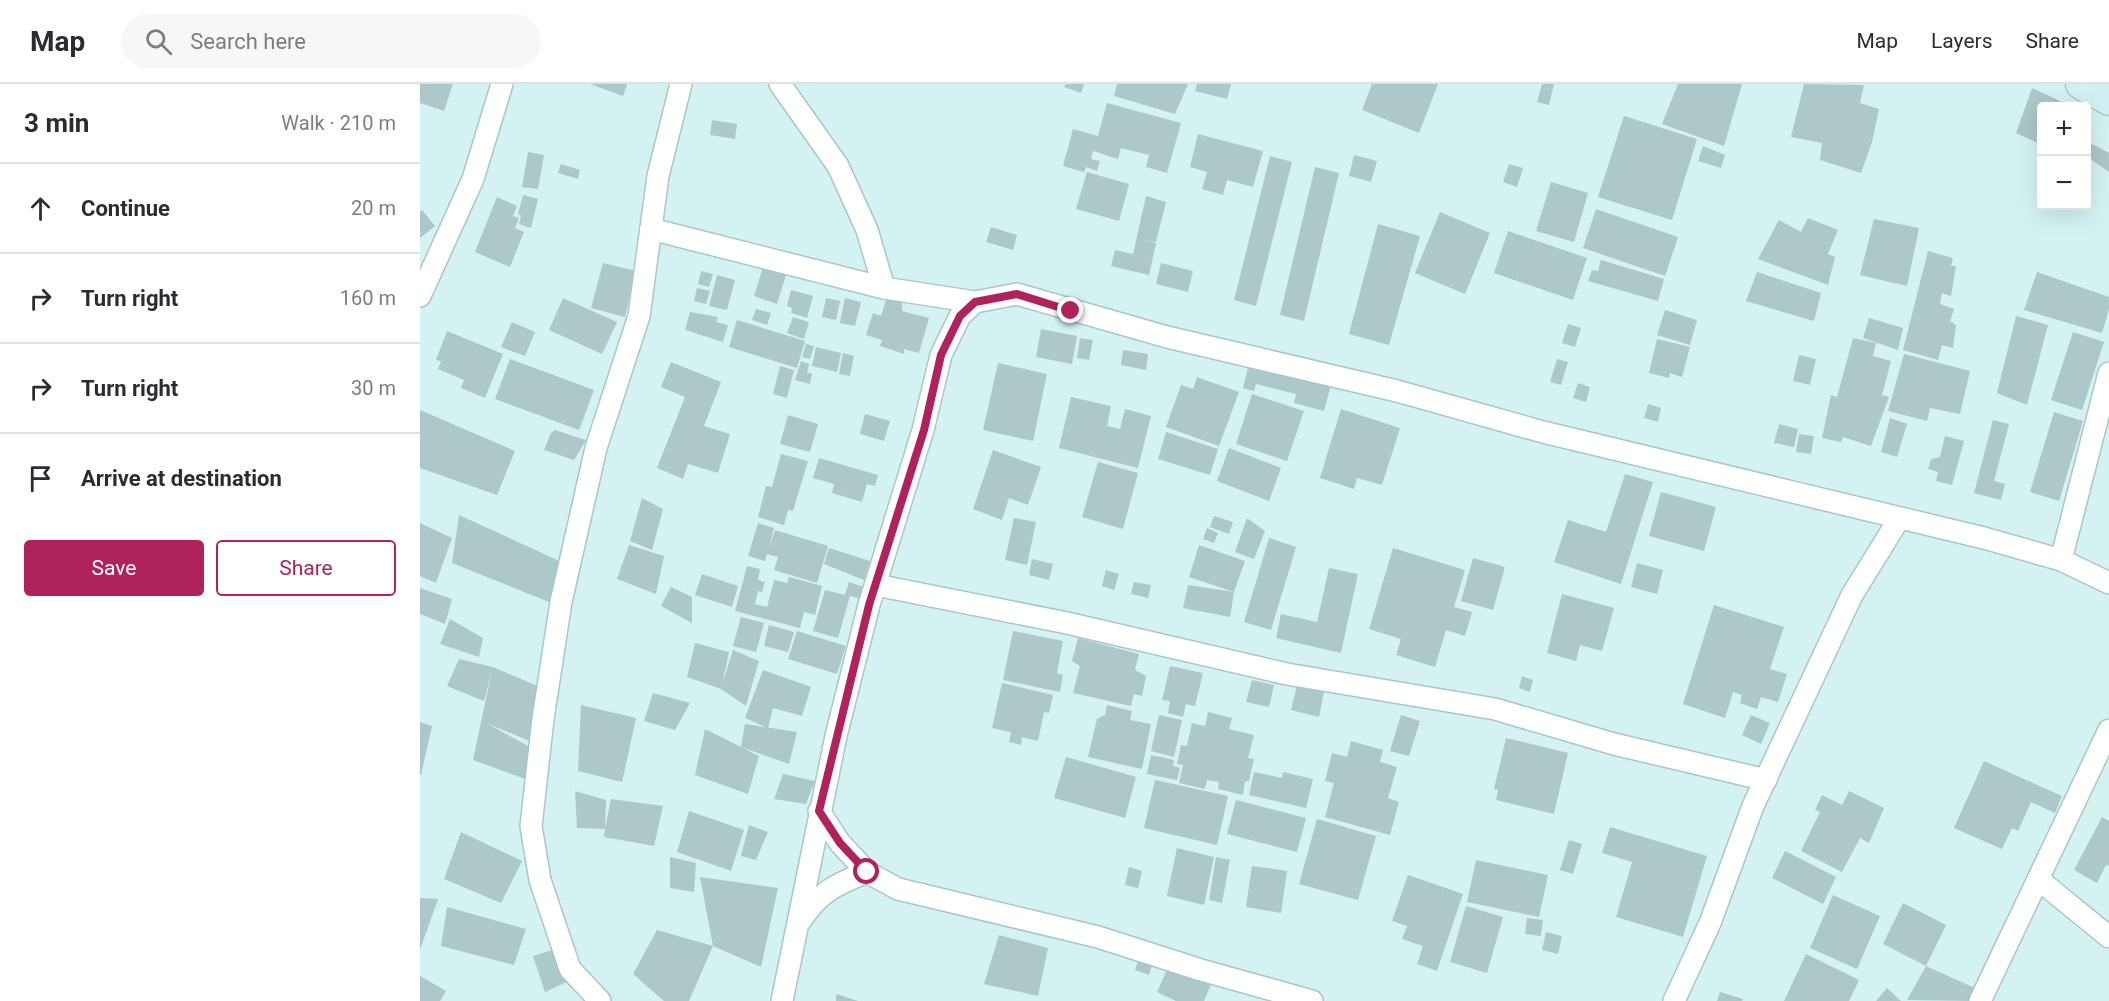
<!DOCTYPE html>
<meta charset="utf-8">
<style>
body{margin:0;font-family:Roboto,sans-serif;background:#f7f7f7;color:#2b2b33}
.controls{position:absolute;right:18px;top:18px;display:grid;overflow:hidden;border-radius:6px;box-shadow:0 6px 24px #0002}
.controls button{width:54px;height:54px;display:grid;place-items:center;padding:0;border:0;border-bottom:2px solid #e1e1e2;background:#fff;color:#2b2b33;font:30px sans-serif}
.stop{position:absolute;width:18px;height:18px;margin:-14px;border:4px solid #b0225b;border-radius:50%;background:#fff}
.stop.end{background:#b0225b;border-color:#fff;box-shadow:0 2px 6px #0008}
.list{margin:0;padding:0;list-style:none}
h2{display:flex;justify-content:space-between;align-items:center;height:78px;margin:0;padding:0 24px;font-size:26px}
h2 small{font-size:20px;font-weight:400;color:#7c7c81}
.list li{display:grid;grid-template-columns:39px 1fr auto;gap:18px;align-items:center;box-sizing:border-box;height:90px;padding:0 24px;border-top:2px solid #e1e1e2}
.list b{display:block;font-size:22px;white-space:nowrap}
.list em{font-size:20px;font-style:normal;color:#7c7c81}
.actions{display:flex;gap:12px;padding:18px 24px}
.actions a{flex:1;padding:14px 0;border:2px solid #b0225b;border-radius:6px;text-align:center;font-size:21px;color:#b0225b}
.actions .main{background:#b0225b;color:#fff}
.icon{flex:none;width:33px;height:33px;fill:none;stroke:currentColor;stroke-width:2;stroke-linecap:round;stroke-linejoin:round}
.map{position:relative;flex:none;width:1689px;height:917px;overflow:hidden}
header{display:flex;align-items:center;gap:36px;box-sizing:border-box;height:84px;padding:0 30px;background:#fff;border-bottom:2px solid #e1e1e2}
header strong{font-size:28px}
nav{display:flex;gap:33px;margin-inline-start:auto;font-size:21px}
.search{width:420px;height:54px;background:#f7f7f7;display:flex;align-items:center;gap:15px;box-sizing:border-box;padding:0 21px;border-radius:33px;color:#7c7c81;font-size:22px}
main{display:flex}
aside{flex:1;background:#fff}
.map>svg:first-child{display:block}
.building{fill:#acc8c9}
.lines{fill:none;stroke-linecap:round;stroke-linejoin:round}
.street-casing{stroke:#aac6c7;stroke-width:24}
.secondary-casing{stroke:#aac6c7;stroke-width:33}
.street{stroke:#fff;stroke-width:21}
.secondary{stroke:#d2f0f2;stroke-width:30}
.route{stroke:#b0225b;stroke-width:8}
</style>
<header>
<strong>Map</strong>
<div class="search"><svg class="icon" aria-label="search" viewBox="0 0 24 24"><circle cx="10" cy="10" r="6"/><path d="M15 15l6 6"/></svg>Search here</div>
<nav><a>Map</a><a>Layers</a><a>Share</a></nav>
</header>
<main>
<aside>
<h2>3 min<small>Walk · 210 m</small></h2>
<ul class="list">
<li><svg class="icon" aria-label="ahead" viewBox="0 0 24 24"><path d="M12 20V5M6 11l6-6 6 6"/></svg><div><b>Continue</b></div><em>20 m</em></li>
<li><svg class="icon" aria-label="right" viewBox="0 0 24 24"><path d="M7 20v-9h11M14 6l5 5-5 5"/></svg><div><b>Turn right</b></div><em>160 m</em></li>
<li><svg class="icon" aria-label="right" viewBox="0 0 24 24"><path d="M7 20v-9h11M14 6l5 5-5 5"/></svg><div><b>Turn right</b></div><em>30 m</em></li>
<li><svg class="icon" aria-label="arrive" viewBox="0 0 24 24"><path d="M6 21V4h12l-3 4 3 4H6"/></svg><div><b>Arrive at destination</b></div></li>
</ul>
<div class="actions"><a class="main">Save</a><a>Share</a></div>
</aside>
<div class="map">
<svg width="1689" height="917" viewBox="0 0 1689 917">
<rect width="100%" height="100%" fill="#d5f2f3"/>
<g class="building">
<polygon points="0,0 33,0 24,27 0,19"/>
<polygon points="170,0 207,0 203,12"/>
<polygon points="646,0 664,0 661,9 644,3"/>
<polygon points="697,0 768,0 755,30 694,12"/>
<polygon points="777,0 811,0 807,15 775,7"/>
<polygon points="952,0 1018,0 999,49 942,26"/>
<polygon points="1122,0 1134,0 1129,21 1117,18"/>
<polygon points="1258,0 1322,0 1304,62 1242,40"/>
<polygon points="1384,0 1444,1 1440,19 1459,25 1452,58 1441,89 1400,76 1402,59 1371,53"/>
<polygon points="1612,4 1651,22 1622,22 1622,61 1596,49"/>
<polygon points="687,19 761,39 747,89 726,83 729,71 701,64 698,75 673,67 671,75 680,77 677,87 666,83 664,88 643,82 653,45 678,52"/>
<polygon points="1204,32 1277,55 1252,136 1178,113"/>
<polygon points="292,36 317,40 315,55 290,51"/>
<polygon points="778,50 843,67 833,103 807,96 803,111 782,105 787,88 770,83"/>
<polygon points="1670,59 1689,69 1689,88 1666,72"/>
<polygon points="1283,62 1305,71 1301,84 1278,77"/>
<polygon points="108,68 124,71 118,105 102,103"/>
<polygon points="934,71 957,77 951,98 929,92"/>
<polygon points="850,72 872,78 836,222 814,216"/>
<polygon points="141,80 160,86 158,95 138,89"/>
<polygon points="1089,80 1103,84 1097,103 1083,98"/>
<polygon points="895,83 919,89 884,237 860,231"/>
<polygon points="667,88 709,100 699,137 656,125"/>
<polygon points="1131,98 1168,109 1154,158 1116,147"/>
<polygon points="103,111 118,115 111,144 99,140 101,131 98,130"/>
<polygon points="726,112 746,118 736,158 722,156 736,159 729,191 691,182 695,166 713,170"/>
<polygon points="77,113 97,122 93,132 99,134 95,144 104,148 90,183 55,168"/>
<polygon points="1176,125 1258,153 1245,192 1163,164"/>
<polygon points="2,126 15,142 0,154 0,128"/>
<polygon points="1020,128 1070,149 1045,210 995,189"/>
<polygon points="1388,134 1418,146 1408,170 1415,173 1408,201 1338,175 1359,136 1381,148"/>
<polygon points="1454,135 1499,144 1487,202 1440,191"/>
<polygon points="958,140 1000,152 969,261 929,250"/>
<polygon points="571,143 597,151 593,166 566,158"/>
<polygon points="1088,147 1167,174 1153,216 1074,189"/>
<polygon points="1508,167 1533,174 1531,182 1536,182 1531,212 1522,209 1520,220 1534,225 1530,237 1536,241 1533,264 1522,261 1518,276 1483,266"/>
<polygon points="1181,176 1244,195 1238,217 1168,197 1172,186 1178,187"/>
<polygon points="183,179 216,187 205,233 171,224"/>
<polygon points="741,179 773,187 768,208 736,200"/>
<polygon points="343,183 366,191 357,220 334,212"/>
<polygon points="281,187 293,190 289,203 278,200"/>
<polygon points="1337,188 1401,209 1394,237 1326,217"/>
<polygon points="1617,188 1689,213 1689,225 1682,249 1604,226"/>
<polygon points="297,191 315,196 307,226 289,222"/>
<polygon points="277,204 290,207 286,220 274,217"/>
<polygon points="371,206 393,212 387,234 371,229 372,224 367,222"/>
<polygon points="467,213 482,218 482,227 509,234 499,269 484,265 484,270 460,262 462,256 446,251 453,229 461,232"/>
<polygon points="143,214 197,238 182,270 129,246"/>
<polygon points="406,214 420,217 416,236 402,233"/>
<polygon points="425,214 441,218 435,242 420,239"/>
<polygon points="336,225 351,229 347,241 332,236"/>
<polygon points="1245,226 1277,236 1270,261 1237,251"/>
<polygon points="270,228 298,233 296,238 308,241 303,258 265,246"/>
<polygon points="1596,232 1628,241 1607,321 1577,309"/>
<polygon points="373,233 389,238 384,255 367,249"/>
<polygon points="1449,234 1483,244 1478,266 1443,254"/>
<polygon points="317,236 385,257 377,284 309,263"/>
<polygon points="92,238 115,248 105,272 81,263"/>
<polygon points="1148,240 1161,244 1155,263 1142,259"/>
<polygon points="621,245 657,252 652,280 616,273"/>
<polygon points="27,247 83,270 65,314 41,304 44,296 18,285 21,277 16,276"/>
<polygon points="1653,248 1684,258 1662,326 1631,316"/>
<polygon points="660,254 673,256 669,276 657,274"/>
<polygon points="1433,254 1456,259 1453,272 1471,277 1462,311 1469,313 1451,362 1423,353 1421,358 1402,354 1411,311 1417,313"/>
<polygon points="1237,255 1270,263 1262,293 1250,289 1249,294 1229,289"/>
<polygon points="386,260 394,262 390,275 382,273"/>
<polygon points="396,263 421,269 417,288 392,282"/>
<polygon points="703,266 728,270 726,286 701,281"/>
<polygon points="423,269 434,272 430,292 419,290"/>
<polygon points="1484,270 1550,287 1540,330 1510,324 1507,337 1468,327"/>
<polygon points="1379,271 1396,275 1390,301 1373,297"/>
<polygon points="90,275 174,306 159,346 75,315"/>
<polygon points="1137,275 1148,278 1141,301 1130,298"/>
<polygon points="381,277 389,280 387,288 392,290 390,300 375,296"/>
<polygon points="251,278 301,298 284,342 310,350 298,389 268,380 263,395 237,384 265,313 241,303"/>
<polygon points="578,279 627,290 613,357 563,346"/>
<polygon points="829,279 911,301 904,327 874,319 876,310 836,300 834,307 823,304"/>
<polygon points="360,282 374,286 367,314 353,310"/>
<polygon points="777,293 819,308 799,362 746,343 761,301 773,305"/>
<polygon points="1158,299 1170,303 1166,318 1153,314"/>
<polygon points="832,310 884,327 867,377 816,360"/>
<polygon points="651,313 691,322 687,342 700,345 705,325 731,332 718,384 639,364"/>
<polygon points="1228,320 1241,324 1238,338 1224,334"/>
<polygon points="921,325 980,344 962,401 937,394 934,405 900,394"/>
<polygon points="0,326 95,367 77,411 0,384"/>
<polygon points="1634,328 1663,337 1639,417 1610,408"/>
<polygon points="445,330 470,337 464,357 440,350"/>
<polygon points="368,331 398,340 390,368 360,360"/>
<polygon points="1470,334 1487,340 1477,373 1461,368"/>
<polygon points="1573,336 1589,340 1574,397 1585,400 1581,416 1554,409"/>
<polygon points="1359,340 1378,345 1374,363 1354,359"/>
<polygon points="135,346 166,356 154,376 124,366 131,349"/>
<polygon points="746,348 798,365 790,391 738,375"/>
<polygon points="1379,350 1394,352 1391,370 1376,368"/>
<polygon points="1525,352 1544,357 1532,401 1516,397 1518,388 1508,385 1511,375 1520,373"/>
<polygon points="809,364 861,384 849,417 797,397"/>
<polygon points="573,366 621,383 608,421 589,414 582,436 553,425"/>
<polygon points="361,370 388,377 373,427 368,426 364,441 338,433 346,402 352,403"/>
<polygon points="399,374 458,391 455,402 447,400 442,418 412,409 414,400 393,394"/>
<polygon points="678,378 718,389 703,445 662,433"/>
<polygon points="1205,390 1233,398 1201,500 1134,478 1148,436 1186,448"/>
<polygon points="1241,408 1296,423 1284,467 1229,452"/>
<polygon points="222,414 243,425 232,466 210,457"/>
<polygon points="39,431 146,480 129,518 32,479"/>
<polygon points="794,432 813,438 809,450 790,443"/>
<polygon points="594,434 616,438 607,481 585,476"/>
<polygon points="827,434 845,447 834,475 815,468"/>
<polygon points="0,439 32,454 16,499 0,492"/>
<polygon points="338,439 354,444 349,464 355,446 408,462 397,499 354,486 358,473 347,470 345,477 328,472"/>
<polygon points="787,444 798,449 794,459 783,455"/>
<polygon points="849,454 876,463 851,546 824,538"/>
<polygon points="209,461 244,472 236,510 197,495"/>
<polygon points="779,461 825,477 814,508 769,493"/>
<polygon points="409,464 450,477 444,496 404,480"/>
<polygon points="973,464 1045,486 1034,523 1052,528 1045,552 1026,546 1015,583 976,571 981,555 949,545"/>
<polygon points="1053,474 1085,483 1073,526 1041,517"/>
<polygon points="612,475 633,480 629,496 609,491"/>
<polygon points="1217,479 1243,486 1237,510 1211,503"/>
<polygon points="327,482 340,485 338,496 345,498 342,508 338,507 335,520 347,523 354,496 367,499 369,493 402,502 395,531 384,528 380,544 315,527"/>
<polygon points="909,484 938,490 921,569 856,554 861,530 897,538"/>
<polygon points="686,486 699,490 694,506 682,502"/>
<polygon points="282,490 318,502 312,523 275,511"/>
<polygon points="429,498 444,503 441,515 430,512 418,554 393,547 405,506 425,511"/>
<polygon points="714,498 731,501 728,514 711,510"/>
<polygon points="768,501 814,508 810,533 763,524"/>
<polygon points="251,503 272,513 272,539 241,522"/>
<polygon points="0,504 32,515 25,540 0,530"/>
<polygon points="1142,510 1194,524 1182,567 1160,561 1156,577 1127,569"/>
<polygon points="1294,521 1364,543 1350,585 1367,590 1358,618 1341,613 1337,625 1320,619 1322,611 1313,608 1305,634 1263,620"/>
<polygon points="321,533 344,539 336,568 313,562"/>
<polygon points="30,535 63,554 59,573 20,560"/>
<polygon points="349,541 374,548 368,568 344,562"/>
<polygon points="377,547 426,562 417,590 368,575"/>
<polygon points="593,547 643,557 637,589 643,591 640,608 583,596"/>
<polygon points="658,554 719,570 715,586 726,592 722,612 714,610 711,622 653,609 660,582 652,577"/>
<polygon points="275,559 309,568 302,601 313,566 339,577 326,622 301,605 267,593"/>
<polygon points="39,575 73,583 120,603 112,658 66,639 110,663 108,696 53,676 72,586 64,617 27,602"/>
<polygon points="750,582 783,589 775,622 766,620 763,633 748,629 750,617 742,616"/>
<polygon points="343,586 391,603 382,632 353,624 348,644 325,634"/>
<polygon points="1102,592 1113,596 1110,608 1099,604"/>
<polygon points="832,596 854,601 849,623 826,618"/>
<polygon points="582,599 633,611 629,629 624,628 618,657 602,653 601,661 589,658 591,648 572,644"/>
<polygon points="877,602 904,608 899,633 871,626"/>
<polygon points="233,609 270,619 255,646 224,637"/>
<polygon points="161,621 216,634 202,698 158,687"/>
<polygon points="687,621 712,627 710,636 731,640 722,685 668,673 677,635 685,631"/>
<polygon points="788,628 812,634 809,645 834,651 828,674 834,675 829,697 825,697 823,711 798,705 799,698 787,696 785,705 759,699 763,681 757,680 761,661 767,662 772,639 785,642"/>
<polygon points="739,631 762,636 754,673 731,667"/>
<polygon points="981,631 1000,637 989,672 970,667"/>
<polygon points="1331,631 1350,639 1341,660 1322,651"/>
<polygon points="0,638 12,642 1,691 0,691"/>
<polygon points="325,640 377,648 369,680 321,663 339,672 328,710 275,691 285,645 321,663"/>
<polygon points="1086,654 1148,669 1134,730 1076,716 1078,706 1074,705"/>
<polygon points="931,657 963,666 960,678 977,683 968,714 979,718 970,751 905,733 914,699 905,697 912,669 927,673"/>
<polygon points="731,671 754,676 753,682 760,684 757,696 727,690"/>
<polygon points="646,673 716,693 705,734 634,714"/>
<polygon points="1564,677 1642,712 1635,729 1611,718 1598,747 1592,744 1582,765 1534,744"/>
<polygon points="834,688 862,694 863,688 893,695 886,724 829,711"/>
<polygon points="363,690 395,697 386,720 354,715"/>
<polygon points="735,696 808,712 797,761 724,744"/>
<polygon points="155,707 186,716 185,745 191,715 243,722 234,762 184,753 185,745 157,744"/>
<polygon points="1429,707 1464,724 1449,759 1440,754 1422,788 1381,767 1400,728 1395,726 1402,711 1422,721"/>
<polygon points="816,716 886,734 877,768 807,750"/>
<polygon points="269,727 324,746 311,787 257,768"/>
<polygon points="1682,733 1689,737 1689,782 1686,781 1677,799 1654,786"/>
<polygon points="897,735 956,752 938,816 879,800"/>
<polygon points="329,741 348,748 336,776 321,772"/>
<polygon points="1190,743 1287,772 1263,853 1196,833 1212,778 1182,769"/>
<polygon points="41,748 102,777 81,819 24,795"/>
<polygon points="1149,756 1162,760 1153,790 1140,786"/>
<polygon points="757,764 794,773 784,821 747,812"/>
<polygon points="1365,767 1416,793 1403,820 1352,794"/>
<polygon points="250,773 276,779 274,808 250,804"/>
<polygon points="796,773 810,776 802,819 789,816"/>
<polygon points="1056,776 1128,791 1119,833 1047,818"/>
<polygon points="832,782 867,787 861,829 826,823"/>
<polygon points="709,783 722,787 718,804 705,801"/>
<polygon points="988,791 1043,810 1017,887 997,880 1003,862 982,855 987,842 972,837"/>
<polygon points="280,793 358,804 341,883 293,862"/>
<polygon points="1413,811 1460,832 1437,885 1390,864"/>
<polygon points="0,814 18,815 0,866"/>
<polygon points="1483,819 1526,841 1506,882 1463,860"/>
<polygon points="1046,822 1083,833 1067,889 1030,878"/>
<polygon points="27,823 106,845 94,881 21,862"/>
<polygon points="1107,834 1123,836 1121,852 1105,850"/>
<polygon points="237,846 293,862 269,917 244,917 213,890"/>
<polygon points="1126,848 1142,852 1138,870 1122,866"/>
<polygon points="579,851 628,864 618,912 564,900"/>
<polygon points="139,864 151,896 125,908 113,872"/>
<polygon points="720,870 734,875 729,891 715,886"/>
<polygon points="1386,870 1439,896 1429,917 1364,917"/>
<polygon points="750,879 792,898 784,917 756,917 737,908"/>
<polygon points="1506,882 1557,905 1551,917 1487,916"/>
<polygon points="0,892 26,907 20,917 0,917"/>
<polygon points="1467,904 1481,917 1456,917"/>
<polygon points="1300,908 1323,915 1322,917 1297,917"/>
<polygon points="416,910 438,917 416,917"/>
</g>
<g class="lines">
<g class="street-casing">
<g id="street">
<polyline points="360,0 418,82 447,146 464,204"/>
<polyline points="231,145 464,204 555,218"/>
<polyline points="0,212 53,95 82,0"/>
<polyline points="1641,476 1689,289"/>
<polyline points="456,501 647,539 867,590 1075,625 1194,660 1346,696"/>
<polyline points="399,727 420,759 447,788 478,805 678,853 781,886 892,917"/>
<polyline points="1618,795 1689,853"/>
<path d="M381 836C399 808 417 800 447 788"/>
<polyline points="180,917 150,885 120,796 111,742 123,635 141,518 176,364 219,232 238,92 261,0"/>
<polyline points="362,917 416,652 449,521 503,346 521,271 540,232 555,218 597,210 747,253 977,307 1123,348 1564,454 1641,476 1689,499"/>
<polyline points="1254,917 1290,839 1333,722 1432,511 1479,435"/>
<polyline points="1560,917 1689,646"/>
</g>
</g>
<g class="secondary-casing">
<polyline id="secondary" points="1661,0 1689,16"/>
</g>
<use href="#street" class="street"/>
<use href="#secondary" class="secondary"/>
</g>
<g class="lines">
<polyline class="route" points="447,788 420,759 399,727 449,521 504,346 521,271 540,232 555,218 597,210 651,227"/>
</g>
</svg>
<div class="controls">
<button>+</button>
<button>−</button>
</div>
<div class="stop" style="left:447px;top:788px"></div>
<div class="stop end" style="left:651px;top:227px"></div>
</div>
</main>
